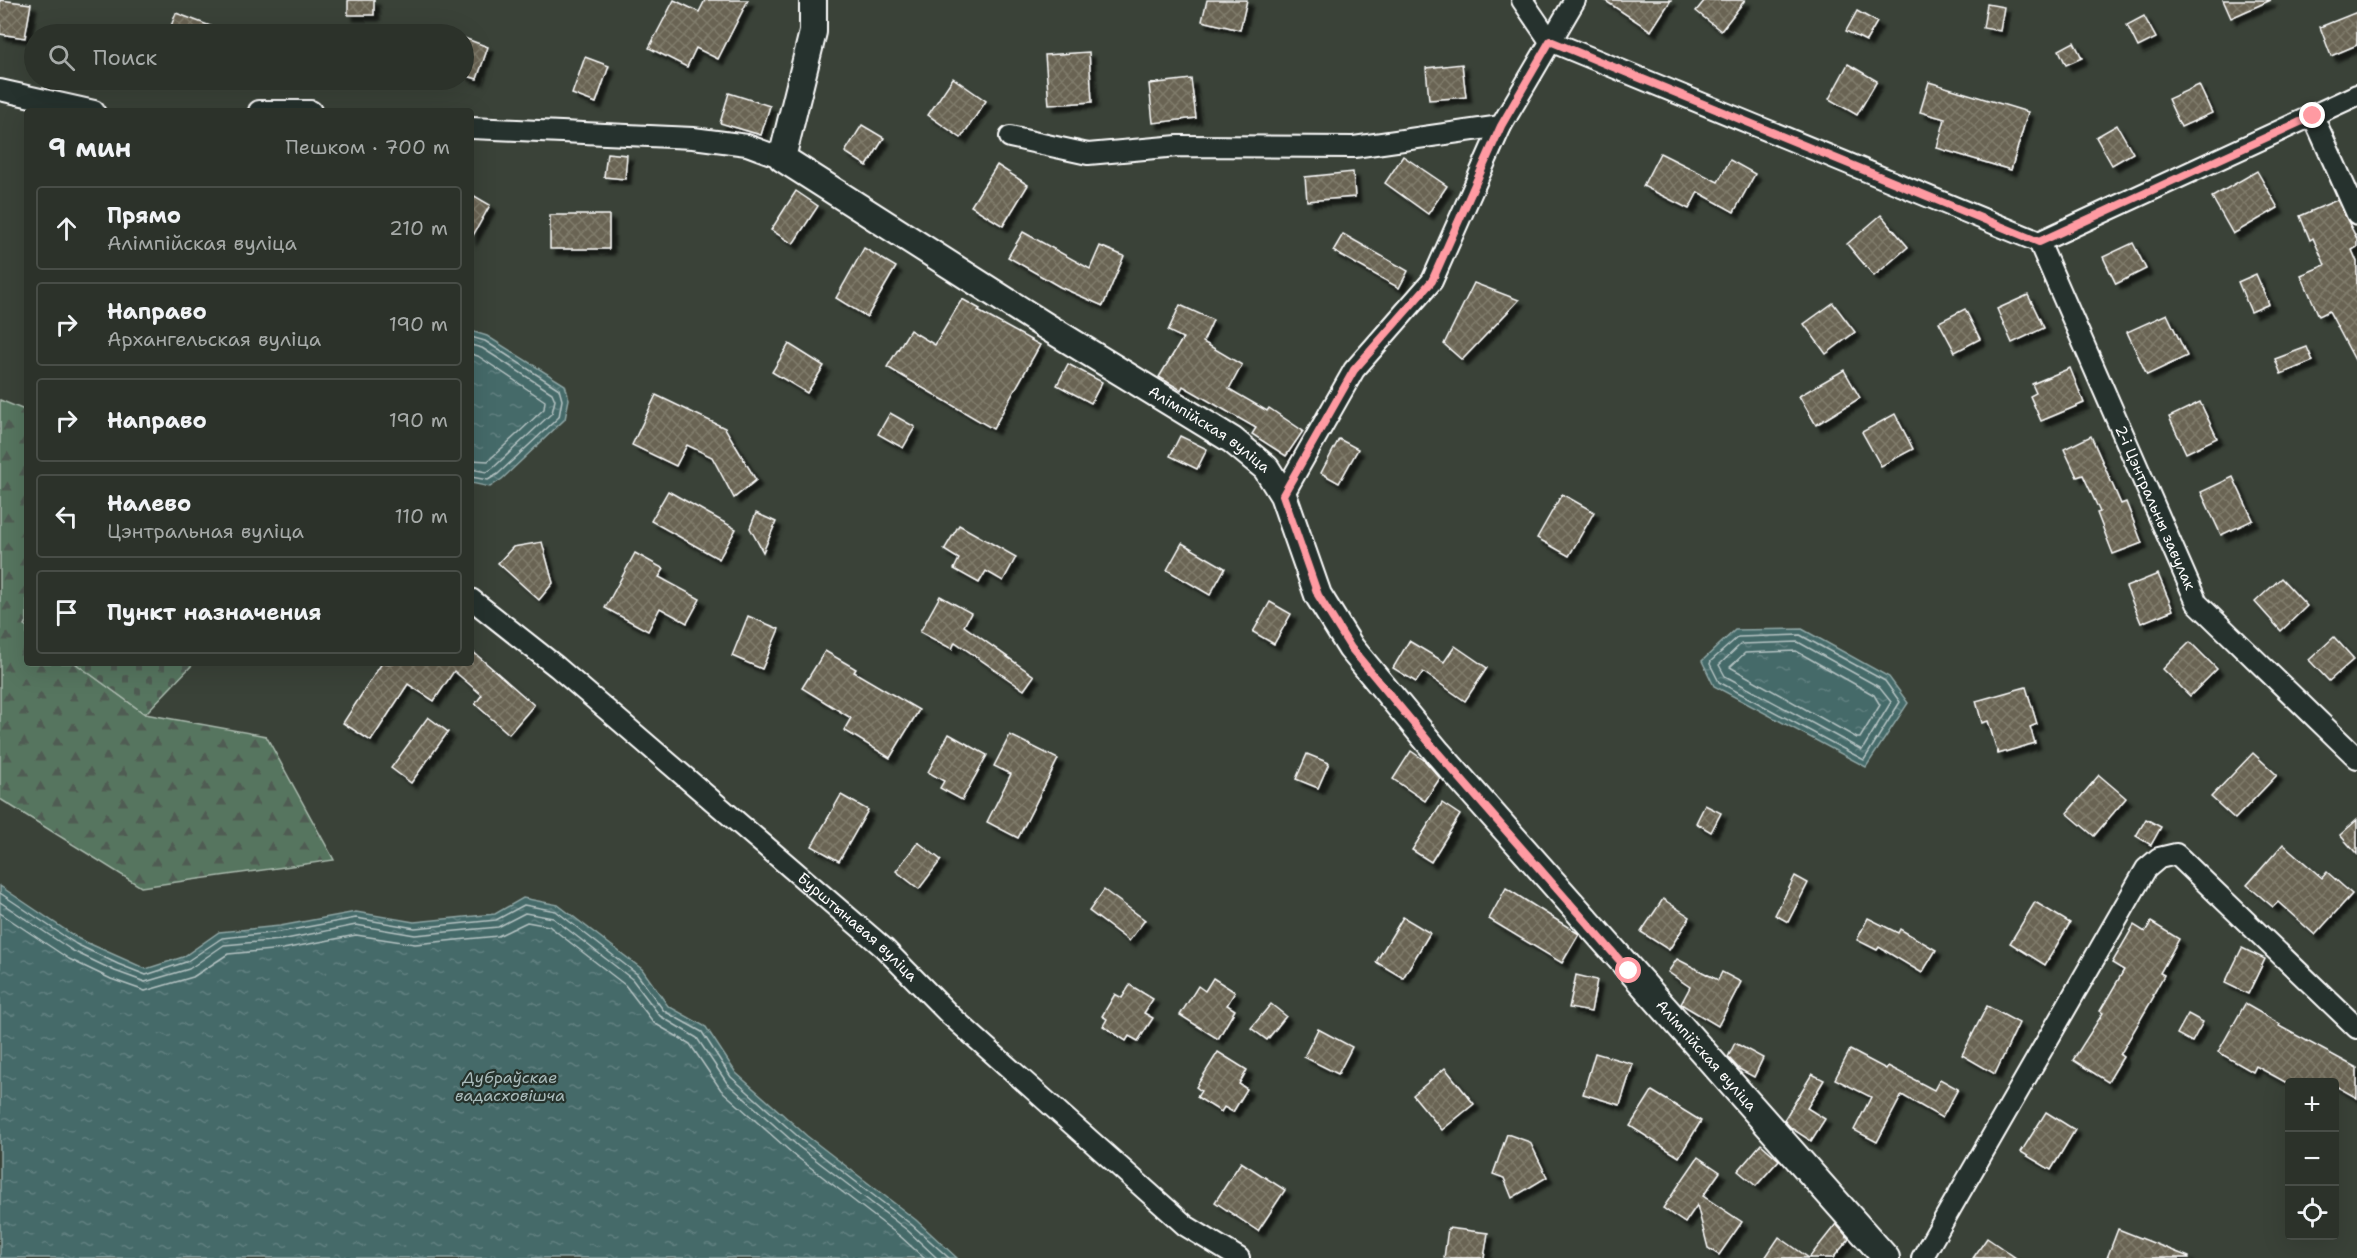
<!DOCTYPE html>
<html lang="ru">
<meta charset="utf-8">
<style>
body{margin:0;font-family:"Shantell Sans",sans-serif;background:#383e36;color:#f1f3f6}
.controls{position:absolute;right:18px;bottom:18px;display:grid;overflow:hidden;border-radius:6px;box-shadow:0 6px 24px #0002}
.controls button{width:54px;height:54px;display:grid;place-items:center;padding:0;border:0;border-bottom:2px solid #484d47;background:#2c322a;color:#f1f3f6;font:30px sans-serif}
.stop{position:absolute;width:18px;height:18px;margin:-14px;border:4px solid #ff9aa2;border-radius:50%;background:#fff}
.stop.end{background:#ff9aa2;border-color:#fff;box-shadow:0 2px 6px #0008}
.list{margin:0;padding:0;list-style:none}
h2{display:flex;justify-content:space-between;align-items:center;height:78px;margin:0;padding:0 24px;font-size:26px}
h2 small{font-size:20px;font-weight:400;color:#a6aaa8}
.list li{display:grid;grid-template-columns:39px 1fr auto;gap:18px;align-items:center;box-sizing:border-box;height:84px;margin:0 12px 12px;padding:0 12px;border:2px solid #484d47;border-radius:6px}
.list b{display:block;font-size:22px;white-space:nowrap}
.list p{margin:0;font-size:20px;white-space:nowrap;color:#a6aaa8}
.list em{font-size:20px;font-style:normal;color:#a6aaa8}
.icon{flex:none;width:33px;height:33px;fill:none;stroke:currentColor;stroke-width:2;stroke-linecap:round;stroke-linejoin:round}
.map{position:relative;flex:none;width:2357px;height:1258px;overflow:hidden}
.search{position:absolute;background:#2c322a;box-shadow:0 6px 24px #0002;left:24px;top:24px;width:450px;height:66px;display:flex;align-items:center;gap:15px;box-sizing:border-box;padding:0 21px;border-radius:33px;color:#a6aaa8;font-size:22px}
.panel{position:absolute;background:#2c322a;box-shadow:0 6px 24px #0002;left:24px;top:108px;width:450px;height:558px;border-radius:6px}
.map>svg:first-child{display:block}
.forest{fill:url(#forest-firs);stroke:#aabaae;stroke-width:1.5}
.cemetery{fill:url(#cemetery-stones);stroke:#aabaae;stroke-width:1.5}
.water{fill:url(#water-ripples);stroke:#8fa6a5;stroke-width:1.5}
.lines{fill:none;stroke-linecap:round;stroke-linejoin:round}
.shore{stroke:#b5c3c3;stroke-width:1.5}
.building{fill:url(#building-cross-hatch);stroke:#fff;stroke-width:1.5;filter:url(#shadow)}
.minor-casing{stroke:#fff;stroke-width:24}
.tertiary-casing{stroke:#fff;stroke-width:30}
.minor{stroke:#26332d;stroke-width:20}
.tertiary{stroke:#26332d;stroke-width:26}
.route{stroke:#ff9aa2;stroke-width:8}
.labels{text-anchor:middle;stroke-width:4.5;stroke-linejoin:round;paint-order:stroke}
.street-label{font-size:15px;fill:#fff;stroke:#26332d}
.water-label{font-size:16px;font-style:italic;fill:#abbcbc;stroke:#26332d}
</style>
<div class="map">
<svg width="2357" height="1258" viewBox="0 0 2357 1258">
<defs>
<pattern id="forest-firs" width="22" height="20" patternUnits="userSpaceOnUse" patternTransform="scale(1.5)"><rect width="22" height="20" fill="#56755e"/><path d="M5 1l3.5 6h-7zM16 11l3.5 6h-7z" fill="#505c53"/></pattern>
<pattern id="cemetery-stones" width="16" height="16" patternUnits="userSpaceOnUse" patternTransform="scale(1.5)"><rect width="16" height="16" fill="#56755e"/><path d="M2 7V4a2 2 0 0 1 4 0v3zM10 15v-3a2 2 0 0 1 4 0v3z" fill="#505c53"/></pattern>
<pattern id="water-ripples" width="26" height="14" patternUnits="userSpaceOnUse" patternTransform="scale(1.5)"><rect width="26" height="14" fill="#456a69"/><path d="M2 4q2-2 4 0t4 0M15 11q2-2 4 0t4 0" fill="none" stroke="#618080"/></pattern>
<pattern id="building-cross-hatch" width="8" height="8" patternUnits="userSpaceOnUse" patternTransform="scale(1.5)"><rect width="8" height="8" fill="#696452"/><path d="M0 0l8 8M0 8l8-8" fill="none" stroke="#807b6c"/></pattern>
<filter id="shadow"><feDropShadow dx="5.5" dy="5.5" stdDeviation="1.5" flood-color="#0009"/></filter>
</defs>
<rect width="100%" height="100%" fill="#3a4238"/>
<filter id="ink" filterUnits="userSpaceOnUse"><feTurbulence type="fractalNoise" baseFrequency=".0167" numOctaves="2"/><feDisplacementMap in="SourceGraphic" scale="12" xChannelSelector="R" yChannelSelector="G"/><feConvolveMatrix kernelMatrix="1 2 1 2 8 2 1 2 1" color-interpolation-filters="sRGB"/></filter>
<g filter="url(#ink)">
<polygon class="forest" points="0,400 27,411 27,622 24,625 27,627 27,663 75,663 145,714 266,736 334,860 141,887 0,799"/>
<polygon class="cemetery" points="75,663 194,663 145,714"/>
<g class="water">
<polygon points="471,331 487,336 565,385 569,399 565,419 502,479 490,487 471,483"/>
<polygon points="1802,629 1889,677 1908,703 1866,767 1714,686 1702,661 1735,630"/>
<polygon points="0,886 79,939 146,969 183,957 219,932 280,926 356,912 414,922 495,914 523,898 558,905 642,969 668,1006 706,1027 736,1073 807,1136 916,1220 957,1258 0,1258"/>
</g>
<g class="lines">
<g class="shore">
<polyline points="471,337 485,341 559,389 562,400 559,417 498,474 488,480 471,477"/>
<polyline points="471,345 482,348 552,393 555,400 552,413 493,468 487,472 471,469"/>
<polyline points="471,354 478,356 545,401 544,409 488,461 471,460"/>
<polygon points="1800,635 1885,681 1900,702 1864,760 1719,682 1710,664 1711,661 1738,637"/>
<polygon points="1798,642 1879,687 1891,702 1862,750 1725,676 1719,665 1741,644"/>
<polygon points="1796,651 1874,695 1880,705 1860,738 1857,738 1730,667 1745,653"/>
<polyline points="0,893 76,944 118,964 146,975 186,962 222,938 280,932 356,918 415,928 496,920 524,905 556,911 637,974 664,1011 702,1032 731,1077 803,1141 912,1225 949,1258"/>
<polyline points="0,902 73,951 115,971 145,982 189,969 224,945 281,940 356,925 415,935 498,927 525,913 553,918 632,979 660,1016 697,1038 727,1083 799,1147 907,1230 937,1258"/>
<polyline points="0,913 69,959 111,979 145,991 193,977 228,954 283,949 356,935 415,944 498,936 527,922 549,926 625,985 654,1023 690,1044 721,1090 793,1154 901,1237 924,1258"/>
</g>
</g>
<g class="building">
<polygon points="0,0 31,4 25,38 0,34"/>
<rect x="348" y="0" width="26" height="15"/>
<polygon points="674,0 699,12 705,0 748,0 718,59 696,48 687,67 649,48"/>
<polygon points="1207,0 1247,0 1240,30 1202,21"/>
<polygon points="1604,0 1671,0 1651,31"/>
<polygon points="1705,0 1745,0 1721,31 1696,11"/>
<polygon points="2223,0 2271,0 2231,18"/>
<polygon points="1987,4 2004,7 2000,31 1983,28"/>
<polygon points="1857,11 1877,22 1866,41 1846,31"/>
<polygon points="2357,12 2357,45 2331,56 2320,27"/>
<polygon points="176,13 229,33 229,34 168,34"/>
<polygon points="2144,16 2156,38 2138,47 2127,25"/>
<polygon points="464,38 488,47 477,79 464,75"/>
<polygon points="2074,42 2082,58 2066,65 2059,50"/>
<polygon points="1089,52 1092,102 1049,105 1045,55"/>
<polygon points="585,57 609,66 596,103 572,94"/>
<polygon points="1462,64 1466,97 1429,100 1426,68"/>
<polygon points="1848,64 1877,81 1857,115 1829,99"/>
<polygon points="953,78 986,101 961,138 928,115"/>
<polygon points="1191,79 1196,118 1153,123 1149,84"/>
<polygon points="1929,82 2028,112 2011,170 1937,148 1945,119 1920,112"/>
<polygon points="2199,85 2212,113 2181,127 2168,99"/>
<polygon points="729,93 770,106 761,135 720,123"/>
<polygon points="862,125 884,138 867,166 845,152"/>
<polygon points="2117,125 2133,153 2112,165 2096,137"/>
<polygon points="607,153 627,155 625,179 604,177"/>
<polygon points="1660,153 1718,182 1730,160 1755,174 1734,212 1698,192 1689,209 1643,186"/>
<polygon points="1403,156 1447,186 1428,214 1385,183"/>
<polygon points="997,165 1028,185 1003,226 971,206"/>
<polygon points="2257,171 2278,208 2233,234 2212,197"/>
<polygon points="1353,172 1355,197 1307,201 1305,177"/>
<polygon points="796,191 818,206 793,244 771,230"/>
<polygon points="471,194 490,205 471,239"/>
<polygon points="2337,200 2357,239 2357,247 2352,250 2357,262 2357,364 2329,311 2319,316 2301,275 2325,265 2313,238 2310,240 2300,216"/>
<rect x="550" y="215" width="59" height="34"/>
<polygon points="1881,215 1908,247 1874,276 1847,244"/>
<polygon points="1023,232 1090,269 1100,246 1124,256 1103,306 1060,287 1008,257"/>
<polygon points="1343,234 1408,271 1399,288 1333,251"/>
<polygon points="2133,243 2146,269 2116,284 2103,257"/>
<polygon points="864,248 896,267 867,317 836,298"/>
<polygon points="2256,274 2269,304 2251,312 2238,282"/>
<polygon points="1474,283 1519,300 1462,360 1444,344"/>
<polygon points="2028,295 2044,328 2012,343 1997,309"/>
<polygon points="962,299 980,309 978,311 1040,345 993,429 887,367 910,330 935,345"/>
<polygon points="1833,303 1855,332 1826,354 1804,324"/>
<polygon points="1180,305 1213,320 1203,342 1242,365 1229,389 1267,411 1269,408 1303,431 1286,456 1252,434 1256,428 1183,386 1181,390 1159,377 1183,338 1168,331"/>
<polygon points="1965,309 1980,339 1955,352 1939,322"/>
<polygon points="2167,314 2187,356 2147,375 2127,332"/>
<polygon points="789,344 824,366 807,393 772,372"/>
<polygon points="2307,347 2313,361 2281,374 2275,359"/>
<polygon points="1068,364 1102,382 1091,403 1057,385"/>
<polygon points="2070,368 2084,403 2041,421 2030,396 2036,393 2032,384"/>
<polygon points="1844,370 1860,398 1816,425 1799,396"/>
<polygon points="656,395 725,428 756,480 734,498 712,457 687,445 676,466 632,445"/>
<polygon points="2200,402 2217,438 2186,453 2169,417"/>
<polygon points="890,413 915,427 903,448 878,434"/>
<polygon points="1895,414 1913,449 1881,466 1862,432"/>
<polygon points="1180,436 1207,449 1197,469 1170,456"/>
<polygon points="2091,436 2121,504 2126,502 2142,543 2113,554 2097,513 2100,512 2083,475 2077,477 2064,449"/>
<polygon points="1339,439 1358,449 1339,483 1321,473"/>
<polygon points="2233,477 2253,520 2221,535 2201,492"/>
<polygon points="668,491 736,529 719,559 651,521"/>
<polygon points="1562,494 1594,512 1569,556 1537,538"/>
<polygon points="756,513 776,522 763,552 750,528"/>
<polygon points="959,525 1016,557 1003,581 986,571 979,583 954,569 959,559 944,550"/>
<polygon points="542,542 553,583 539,600 498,563 513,547"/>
<polygon points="1182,543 1225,568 1210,595 1167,570"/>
<polygon points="635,553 664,569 659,577 700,599 687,623 660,608 648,631 605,608"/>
<polygon points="2158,574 2173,610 2141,623 2126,587"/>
<polygon points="2281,578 2307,606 2281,631 2255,602"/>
<polygon points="940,596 971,613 964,626 1034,676 1024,690 955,642 952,649 920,632"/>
<polygon points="1270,602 1291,614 1274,644 1253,632"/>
<polygon points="748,616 779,629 762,669 732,656"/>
<polygon points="2334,637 2354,659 2329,681 2309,660"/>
<polygon points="1409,641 1444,662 1455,646 1487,668 1465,701 1423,672 1416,682 1393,668"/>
<polygon points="2190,642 2217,669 2190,696 2163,669"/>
<polygon points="471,650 534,705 509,734 475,704 482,695 454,671 434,701 408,684 371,741 343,723 382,663 471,663"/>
<polygon points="825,651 856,669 854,672 919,710 890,758 844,730 851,718 802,688"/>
<polygon points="2026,687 2037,724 2030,727 2035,743 1998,754 1988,721 1982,723 1976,701"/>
<polygon points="428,717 448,732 411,783 391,768"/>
<polygon points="949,734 987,755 962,800 940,788 944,781 928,772"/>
<polygon points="1010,735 1058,759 1018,838 987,822 1011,774 994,766"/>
<polygon points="1411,751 1424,760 1440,778 1425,801 1393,779"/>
<polygon points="2253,753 2277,775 2235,819 2211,797"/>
<polygon points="1307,754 1329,763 1318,788 1296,779"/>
<polygon points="2099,775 2126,798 2094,836 2067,813"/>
<polygon points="841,795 868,810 839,861 812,846"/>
<polygon points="1442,803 1460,815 1431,862 1412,850"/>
<polygon points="1705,805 1721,813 1711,832 1696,823"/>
<polygon points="2146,819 2161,827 2151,845 2136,836"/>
<polygon points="2357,820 2357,854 2340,835"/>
<polygon points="918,842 941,860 919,889 896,871"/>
<polygon points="2283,844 2322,878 2327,872 2352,894 2315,935 2278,902 2273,907 2247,885"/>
<polygon points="1795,876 1808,883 1788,922 1775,915"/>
<polygon points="1506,888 1579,934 1562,963 1489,919"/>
<polygon points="1104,890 1145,920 1129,941 1089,911"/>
<polygon points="1663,899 1690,917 1669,950 1641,932"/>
<polygon points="2035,902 2070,923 2045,965 2010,943"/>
<polygon points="1403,917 1430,933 1403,978 1376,962"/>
<polygon points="1868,918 1898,933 1900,929 1936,950 1922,973 1879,947 1877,950 1857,940"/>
<polygon points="2151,922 2179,939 2160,973 2164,975 2153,995 2154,996 2120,1055 2123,1057 2108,1082 2073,1060 2103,1013 2100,1011 2124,970 2112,963 2134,925 2145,932"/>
<polygon points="2242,948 2265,959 2248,994 2225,983"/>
<polygon points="1677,959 1718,980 1722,972 1741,982 1718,1026 1681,1004 1690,987 1668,972"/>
<polygon points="1576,975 1597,980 1591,1012 1569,1008"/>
<polygon points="1213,978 1235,992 1227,1005 1235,1010 1218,1039 1180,1015 1198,986 1205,991"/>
<polygon points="1130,985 1153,999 1144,1013 1153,1018 1138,1041 1129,1036 1126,1041 1103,1026 1107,1019 1102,1016 1115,994 1122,998"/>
<polygon points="1271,1004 1286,1016 1267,1040 1251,1028"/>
<polygon points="2245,1004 2280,1024 2279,1026 2357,1068 2357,1098 2334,1085 2334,1083 2287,1083 2256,1066 2253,1072 2218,1052"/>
<polygon points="1987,1006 2019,1023 1995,1074 1962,1055"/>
<polygon points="2188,1014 2203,1022 2192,1042 2177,1034"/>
<polygon points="1318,1029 1352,1047 1338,1074 1304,1057"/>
<polygon points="1735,1043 1763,1058 1754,1077 1739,1069 1728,1057"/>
<polygon points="1850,1050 1886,1069 1888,1066 1934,1090 1940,1079 1958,1089 1942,1118 1902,1095 1877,1142 1854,1130 1871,1097 1835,1079"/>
<polygon points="1218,1052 1247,1070 1239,1084 1247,1089 1233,1112 1224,1107 1221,1112 1197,1097 1201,1091 1196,1087"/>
<polygon points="1595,1053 1633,1064 1620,1105 1583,1094"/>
<polygon points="1445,1068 1474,1104 1442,1130 1413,1095"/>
<polygon points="1812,1074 1824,1080 1807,1108 1825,1119 1811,1141 1791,1128 1784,1120"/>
<polygon points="1652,1091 1701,1121 1679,1157 1630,1126"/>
<polygon points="2046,1112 2075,1130 2051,1170 2021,1152"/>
<polygon points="1507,1134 1530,1142 1547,1177 1512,1198 1504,1178 1493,1174"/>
<polygon points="1761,1144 1779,1160 1756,1186 1738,1171"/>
<polygon points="1698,1157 1720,1172 1703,1196 1742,1222 1719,1255 1708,1248 1697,1205 1685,1223 1663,1208"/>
<polygon points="1241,1162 1285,1190 1258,1231 1215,1202"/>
<polygon points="1836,1224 1849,1239 1833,1258 1765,1258 1779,1237 1809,1258"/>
<polygon points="1448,1228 1488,1233 1484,1258 1444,1258"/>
<polygon points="2118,1229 2189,1257 2189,1258 2107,1258"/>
<polygon points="1987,1238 2016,1258 1973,1258"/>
</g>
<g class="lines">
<g class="minor-casing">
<g id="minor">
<polyline points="1522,0 1550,41 2039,242"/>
<polyline points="0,90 94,111"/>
<polyline points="259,111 311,111"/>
<polyline points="2313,116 2357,214"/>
<polyline points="471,128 693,138 747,145 782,158"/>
<polyline points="1010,137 1088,154 1178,146 1354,147 1501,126"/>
<path id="s1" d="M2039 242 2197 603 2357 758"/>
<polyline points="2039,242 2357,95"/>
<polyline points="1283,495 1354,370 1432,281 1501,126 1575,0"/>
<path id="s2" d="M471 599 557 667 884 948 950 1015 1186 1226 1239 1258"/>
<polyline points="1922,1258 2146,869 2159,858 2176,854 2357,1028"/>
</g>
</g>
<g class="tertiary-casing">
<g id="tertiary">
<path id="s3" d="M813 0V32L782 158 1044 325 1232 440 1266 468 1283 495 1318 595 1351 648 1438 753 1886 1258"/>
</g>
</g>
<use href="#minor" class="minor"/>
<use href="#tertiary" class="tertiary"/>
</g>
</g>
<g class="lines" filter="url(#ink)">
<polyline class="route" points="1629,971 1438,753 1351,648 1318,595 1283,495 1354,370 1432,281 1501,126 1550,41 2039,242 2313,116"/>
</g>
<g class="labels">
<g class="street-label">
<text dy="5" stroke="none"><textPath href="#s3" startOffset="668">Алімпійская вуліца</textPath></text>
<text dy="5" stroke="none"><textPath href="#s1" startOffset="290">2-і Цэнтральны завулак</textPath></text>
<text dy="5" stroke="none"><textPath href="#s2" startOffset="507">Бурштынавая вуліца</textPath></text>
<text dy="5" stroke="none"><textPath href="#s3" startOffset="1478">Алімпійская вуліца</textPath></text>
</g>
<g class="water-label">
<text x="510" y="1083">Дубраўскае<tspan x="510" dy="18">вадасховішча</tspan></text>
</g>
</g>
</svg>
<div class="controls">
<button>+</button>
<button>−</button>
<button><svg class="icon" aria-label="locate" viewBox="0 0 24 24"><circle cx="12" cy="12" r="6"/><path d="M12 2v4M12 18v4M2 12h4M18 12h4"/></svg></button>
</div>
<div class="stop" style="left:1629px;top:971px"></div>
<div class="stop end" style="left:2313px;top:116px"></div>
<div class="search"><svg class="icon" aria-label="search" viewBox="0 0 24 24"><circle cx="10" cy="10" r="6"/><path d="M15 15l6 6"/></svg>Поиск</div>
<section class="panel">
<h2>9 мин<small>Пешком · 700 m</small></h2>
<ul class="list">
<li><svg class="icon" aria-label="ahead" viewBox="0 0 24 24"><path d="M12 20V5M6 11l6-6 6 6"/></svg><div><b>Прямо</b><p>Алімпійская вуліца</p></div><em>210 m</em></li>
<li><svg class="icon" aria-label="right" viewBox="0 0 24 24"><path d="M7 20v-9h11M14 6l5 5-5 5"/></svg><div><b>Направо</b><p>Архангельская вуліца</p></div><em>190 m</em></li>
<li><svg class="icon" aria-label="right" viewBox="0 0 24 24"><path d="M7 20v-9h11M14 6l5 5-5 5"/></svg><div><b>Направо</b></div><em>190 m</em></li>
<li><svg class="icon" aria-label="left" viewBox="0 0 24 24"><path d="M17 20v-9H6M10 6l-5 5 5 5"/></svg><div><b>Налево</b><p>Цэнтральная вуліца</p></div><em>110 m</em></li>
<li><svg class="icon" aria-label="arrive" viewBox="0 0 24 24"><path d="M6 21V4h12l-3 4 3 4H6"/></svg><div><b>Пункт назначения</b></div></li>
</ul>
</section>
</div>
